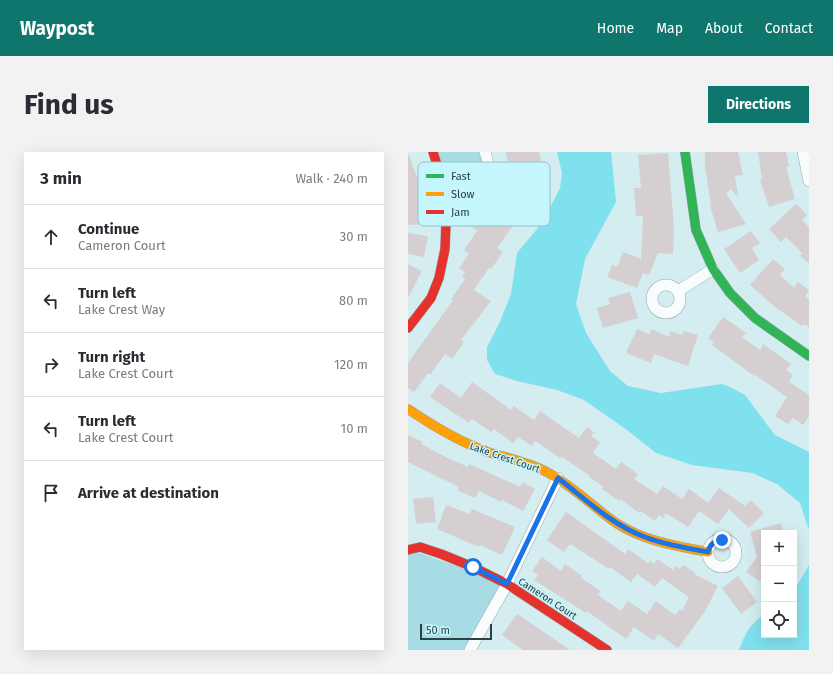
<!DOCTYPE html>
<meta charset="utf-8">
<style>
body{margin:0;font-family:"Fira Sans",sans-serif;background:#f2f2f3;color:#2b2b33}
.controls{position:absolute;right:12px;bottom:12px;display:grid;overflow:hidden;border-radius:0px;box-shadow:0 4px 16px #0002}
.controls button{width:36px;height:36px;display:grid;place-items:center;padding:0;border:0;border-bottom:1px solid #e1e1e2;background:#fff;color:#2b2b33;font:20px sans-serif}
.scale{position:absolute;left:12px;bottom:10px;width:72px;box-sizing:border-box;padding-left:4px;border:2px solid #2d4043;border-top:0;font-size:11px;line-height:14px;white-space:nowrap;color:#2d4043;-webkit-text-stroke:3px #c6f6fd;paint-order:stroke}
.stop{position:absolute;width:12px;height:12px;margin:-9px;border:3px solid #1a73e8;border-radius:50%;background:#fff}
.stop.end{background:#1a73e8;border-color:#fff;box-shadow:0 1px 4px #0008}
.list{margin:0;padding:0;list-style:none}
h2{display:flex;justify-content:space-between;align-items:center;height:52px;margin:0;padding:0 16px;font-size:17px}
h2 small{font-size:13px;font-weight:400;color:#7c7c81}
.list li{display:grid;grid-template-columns:26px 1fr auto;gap:12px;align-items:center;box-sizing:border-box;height:64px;padding:0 16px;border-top:1px solid #e1e1e2}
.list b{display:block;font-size:15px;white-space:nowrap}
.list p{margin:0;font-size:13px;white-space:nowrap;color:#7c7c81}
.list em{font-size:13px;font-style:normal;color:#7c7c81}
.icon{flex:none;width:22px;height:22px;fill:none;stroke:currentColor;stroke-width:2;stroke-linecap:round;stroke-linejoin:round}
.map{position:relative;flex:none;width:401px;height:498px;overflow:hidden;border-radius:0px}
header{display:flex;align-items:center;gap:24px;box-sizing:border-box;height:56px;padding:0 20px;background:#0f766e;color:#fff}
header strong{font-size:19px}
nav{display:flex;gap:22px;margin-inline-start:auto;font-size:14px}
.intro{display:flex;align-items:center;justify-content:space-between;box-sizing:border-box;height:96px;padding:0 24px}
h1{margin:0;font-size:28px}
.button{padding:10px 18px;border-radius:0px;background:#0f766e;color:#fff;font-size:14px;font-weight:700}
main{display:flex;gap:24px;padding:0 24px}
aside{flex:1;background:#fff;border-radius:0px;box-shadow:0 4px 16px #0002}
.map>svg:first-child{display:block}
.green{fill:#a8dce4}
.water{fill:#80e1ee}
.building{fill:#d5cfd2}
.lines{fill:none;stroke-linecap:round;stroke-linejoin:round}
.street-casing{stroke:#95a9ab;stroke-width:12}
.fast-casing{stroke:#95a9ab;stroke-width:10}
.slow-casing{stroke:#95a9ab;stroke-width:10}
.jam-casing{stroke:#95a9ab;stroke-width:10}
.street{stroke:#f8fcfd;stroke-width:11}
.fast{stroke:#30b455;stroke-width:9}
.slow{stroke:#ff9f0a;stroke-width:9}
.jam{stroke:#e5322d;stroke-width:9}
.route{stroke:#1a73e8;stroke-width:5}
.labels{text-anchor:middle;stroke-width:3;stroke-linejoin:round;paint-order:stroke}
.street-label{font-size:10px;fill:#2d4043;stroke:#c6f6fd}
.key{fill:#c6f6fd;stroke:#98bfc5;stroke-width:1}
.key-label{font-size:11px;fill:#2d4043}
</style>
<header>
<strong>Waypost</strong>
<nav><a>Home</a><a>Map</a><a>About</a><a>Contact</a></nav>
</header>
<div class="intro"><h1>Find us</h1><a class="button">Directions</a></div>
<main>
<aside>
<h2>3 min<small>Walk · 240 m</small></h2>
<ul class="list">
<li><svg class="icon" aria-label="ahead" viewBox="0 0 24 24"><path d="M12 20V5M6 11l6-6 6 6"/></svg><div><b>Continue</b><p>Cameron Court</p></div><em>30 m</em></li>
<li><svg class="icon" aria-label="left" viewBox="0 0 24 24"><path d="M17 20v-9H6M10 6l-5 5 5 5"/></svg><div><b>Turn left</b><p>Lake Crest Way</p></div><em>80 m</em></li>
<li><svg class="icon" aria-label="right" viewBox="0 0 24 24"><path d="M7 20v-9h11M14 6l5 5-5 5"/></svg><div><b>Turn right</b><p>Lake Crest Court</p></div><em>120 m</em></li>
<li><svg class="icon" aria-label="left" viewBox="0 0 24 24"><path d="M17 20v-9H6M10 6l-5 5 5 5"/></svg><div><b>Turn left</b><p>Lake Crest Court</p></div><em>10 m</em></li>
<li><svg class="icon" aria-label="arrive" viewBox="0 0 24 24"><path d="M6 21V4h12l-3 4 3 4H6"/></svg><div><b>Arrive at destination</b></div></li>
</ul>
</aside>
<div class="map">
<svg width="401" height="498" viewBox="0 0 401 498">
<rect width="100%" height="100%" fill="#d3edf0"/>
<g class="green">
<polygon points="25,0 77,0 81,26 39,45"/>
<polygon points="0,397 99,432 62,498 0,498"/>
</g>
<g class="water">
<polygon points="149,0 203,0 208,50 177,107 168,152 178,181 202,219 220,234 253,241 314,232 324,236 337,243 367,283 401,300 401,378 392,351 369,332 344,321 284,313 248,301 219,278 176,248 149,238 109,229 87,222 79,208 79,195 91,172 103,142 109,101 134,71 152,36 154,21"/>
<path d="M401 390V498H331C336 484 342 471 356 463V483H386V439L401 413Z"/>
</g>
<g class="building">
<polygon points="98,0 131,0 133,10 101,16"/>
<polygon points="297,0 330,0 335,23 327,24 330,45 323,37 318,41 338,72 310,80 302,54 303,53 297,15"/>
<polygon points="350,0 378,0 381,14 378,15 387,47 361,55 352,28 354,27"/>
<polygon points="260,1 266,77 265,102 250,101 241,123 235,121 229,136 199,125 204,113 209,115 215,100 233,107 235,64 228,64 226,36 233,36 230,3"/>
<polygon points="0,3 1,3 15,42 11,43 13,58 18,58 19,72 0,73"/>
<polygon points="103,18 134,31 126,50 122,48 114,61 117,63 109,74 106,72 89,96 95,100 83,117 81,116 66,138 83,149 53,188 56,190 44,207 37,202 22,223 20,221 6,240 0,236 0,211 45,148 43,147 57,127 54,125 57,120 51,116 61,102 56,98 69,79 58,71 70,53 78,59 92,39 94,40"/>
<polygon points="388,52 399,63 394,68 401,75 401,111 392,104 394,101 378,85 373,90 361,77"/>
<polygon points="343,79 352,91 344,96 351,108 332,121 316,97"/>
<polygon points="0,81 20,84 16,105 0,102"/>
<polygon points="365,107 377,117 372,123 386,136 390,130 401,138 397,145 401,147 401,175 396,172 394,174 367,155 342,133"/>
<polygon points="0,112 14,119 0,146"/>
<polygon points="222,140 230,166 195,176 189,156 202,152 200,146"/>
<polygon points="315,165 338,181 334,185 352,198 355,192 383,212 378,218 385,223 381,230 401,243 401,264 395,273 385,266 380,272 367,264 379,245 347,223 346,224 304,193 306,190 300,186"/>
<polygon points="229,177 242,182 244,177 261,185 262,179 274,183 276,179 290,183 280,214 246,202 243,211 218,201"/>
<polygon points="64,230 103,258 106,254 126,268 132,259 171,286 179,275 186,280 183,284 192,290 185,301 208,317 213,310 230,322 226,327 249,342 255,334 274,347 281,337 300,351 311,336 337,354 343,348 356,361 341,376 321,357 310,372 291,359 280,375 258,361 255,366 251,363 247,369 233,359 231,361 212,347 211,349 194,337 196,335 181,325 182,324 154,305 152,306 127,289 124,294 110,285 105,291 86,277 83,280 64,267 61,271 22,245 32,231 53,246"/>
<polygon points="0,283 15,290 13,292 38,305 60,315 61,312 112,335 115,330 127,337 115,359 94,348 93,350 71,339 67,346 49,338 51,335 0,310"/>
<polygon points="25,345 28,370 8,372 5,347"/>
<polygon points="38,353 62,362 64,357 107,375 94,403 72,393 71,395 29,377"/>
<polygon points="158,360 217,402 220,397 240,411 242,409 246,412 249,407 265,418 267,414 272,417 275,413 287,421 286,422 310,434 297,459 270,496 250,482 246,489 226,475 218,487 179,459 178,461 126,428 130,423 124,419 134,405 153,419 157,412 174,424 173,426 193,439 190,443 213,459 220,449 239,462 248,449 267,463 272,457 274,459 281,445 254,426 247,435 229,422 223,430 202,415 201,417 162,392 156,400 139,388"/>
<polygon points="373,371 375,381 356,381 356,432 338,420 349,405 342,380"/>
<polygon points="330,424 349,450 333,462 314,436"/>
<polygon points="109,462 127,474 162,498 115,498 94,483"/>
</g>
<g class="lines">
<g class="street-casing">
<g id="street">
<polyline points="395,0 401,29"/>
<path d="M39 45C68 36 90 38 77 0"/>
<circle cx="258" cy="147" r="14"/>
<polyline points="270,139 305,117"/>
<circle cx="314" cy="401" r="14"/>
<polyline points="62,498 99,432 150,326"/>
</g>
</g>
<g class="fast-casing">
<polyline id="fast" points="277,0 288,78 305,117 322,141 347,166 401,204"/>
</g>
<g class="slow-casing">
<path id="slow" d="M0 257C25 274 51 290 80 300 99 306 119 310 137 319 164 333 184 354 208 371 236 389 268 394 300 400"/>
</g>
<g class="jam-casing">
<g id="jam">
<polyline points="0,176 23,146 31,126 37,97 39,45 25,0"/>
<polyline points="0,398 12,395 33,402 65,415 99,432 199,498"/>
</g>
</g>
<use href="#street" class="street"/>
<use href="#fast" class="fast"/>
<use href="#slow" class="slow"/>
<use href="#jam" class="jam"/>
</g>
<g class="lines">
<path class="route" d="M65 415 99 432 150 326C177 347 204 373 237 385 257 393 279 396 300 400 302 392 306 389 314 388"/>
</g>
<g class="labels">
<g class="street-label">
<text transform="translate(97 305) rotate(19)" y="4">Lake Crest Court</text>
<text transform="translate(140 446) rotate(33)" y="4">Cameron Court</text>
</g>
</g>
<rect x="10" y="10" width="132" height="64" rx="6" class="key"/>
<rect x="18" y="22" width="18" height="4" fill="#30b455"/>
<rect x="18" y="40" width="18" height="4" fill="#ff9f0a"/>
<rect x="18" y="58" width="18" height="4" fill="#e5322d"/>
<g class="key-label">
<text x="43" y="28">Fast</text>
<text x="43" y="46">Slow</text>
<text x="43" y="64">Jam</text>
</g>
</svg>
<div class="controls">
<button>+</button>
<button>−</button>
<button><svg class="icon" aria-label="locate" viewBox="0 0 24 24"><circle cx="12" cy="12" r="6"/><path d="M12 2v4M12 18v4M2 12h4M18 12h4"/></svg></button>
</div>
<div class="scale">50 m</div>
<div class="stop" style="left:65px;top:415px"></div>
<div class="stop end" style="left:314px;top:388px"></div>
</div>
</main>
